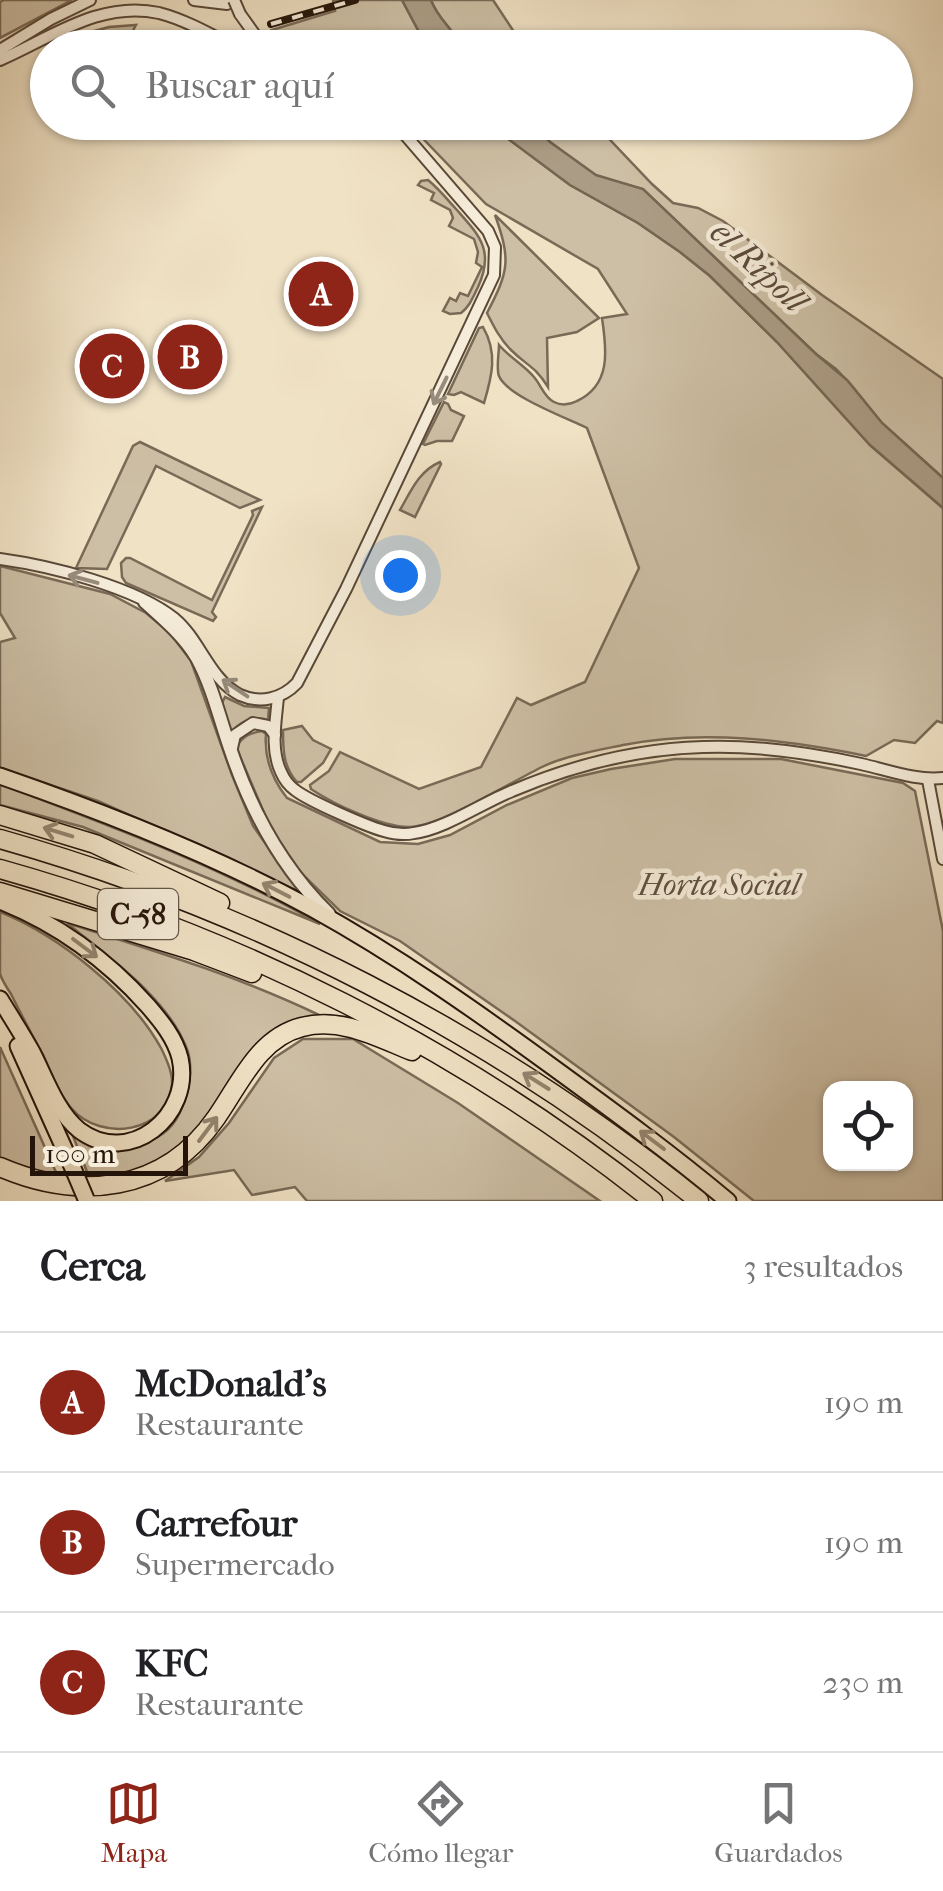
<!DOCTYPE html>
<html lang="es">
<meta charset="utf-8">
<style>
body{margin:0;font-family:"IM FELL French Canon",serif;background:#f6f6f6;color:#202124}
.controls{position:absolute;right:30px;bottom:30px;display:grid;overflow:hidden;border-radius:20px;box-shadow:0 2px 8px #0004}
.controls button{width:90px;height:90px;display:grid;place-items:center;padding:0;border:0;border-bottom:2px solid #e0e0e0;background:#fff;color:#202124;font:50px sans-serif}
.scale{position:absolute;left:30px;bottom:25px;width:158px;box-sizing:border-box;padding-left:10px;border:5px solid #251409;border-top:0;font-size:28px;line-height:35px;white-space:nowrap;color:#251409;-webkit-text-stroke:8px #f5ecd9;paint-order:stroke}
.you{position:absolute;left:400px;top:575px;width:35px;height:35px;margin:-25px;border:8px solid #fff;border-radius:50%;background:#1a73e8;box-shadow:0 0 0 15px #1a73e833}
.badge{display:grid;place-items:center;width:65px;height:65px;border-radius:50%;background:#8f2418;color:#fff;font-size:32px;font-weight:700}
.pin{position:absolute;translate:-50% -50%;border:5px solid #fff;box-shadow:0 2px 10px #0006}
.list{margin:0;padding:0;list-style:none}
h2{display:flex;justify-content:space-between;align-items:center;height:130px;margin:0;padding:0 40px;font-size:42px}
h2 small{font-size:32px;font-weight:400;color:#757577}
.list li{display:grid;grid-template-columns:65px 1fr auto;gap:30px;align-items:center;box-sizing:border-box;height:140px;padding:0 40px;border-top:2px solid #e0e0e0}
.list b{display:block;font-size:38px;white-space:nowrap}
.list p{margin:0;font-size:32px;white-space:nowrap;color:#757577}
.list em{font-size:32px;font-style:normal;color:#757577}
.icon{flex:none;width:55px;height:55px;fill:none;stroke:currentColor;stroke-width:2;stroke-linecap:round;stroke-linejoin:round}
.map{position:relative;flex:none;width:943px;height:1201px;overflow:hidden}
.search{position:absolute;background:#fff;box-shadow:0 2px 8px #0004;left:30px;right:30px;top:30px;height:110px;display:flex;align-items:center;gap:25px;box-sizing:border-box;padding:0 35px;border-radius:55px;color:#757577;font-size:38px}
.sheet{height:550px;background:#fff}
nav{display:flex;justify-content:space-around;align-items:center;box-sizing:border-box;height:140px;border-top:2px solid #e0e0e0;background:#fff;font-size:28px;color:#757577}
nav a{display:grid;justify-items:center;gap:5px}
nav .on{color:#8f2418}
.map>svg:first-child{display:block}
.green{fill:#cdbfa5;stroke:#796a57;stroke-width:2.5;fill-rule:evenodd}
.water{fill:#ab9c85;stroke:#756653;stroke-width:2.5}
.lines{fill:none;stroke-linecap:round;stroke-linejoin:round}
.minor-casing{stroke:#584838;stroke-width:14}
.tertiary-casing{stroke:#584838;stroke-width:16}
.primary-casing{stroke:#251409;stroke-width:19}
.motorway-casing{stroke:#251409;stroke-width:21}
.minor{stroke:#f5ecd9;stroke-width:10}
.tertiary{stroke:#f5ecd9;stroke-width:12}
.primary{stroke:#f0e2c5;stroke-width:15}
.motorway{stroke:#f0e2c5;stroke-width:18}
.rail-casing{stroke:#251409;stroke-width:8}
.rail{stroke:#f5ecd9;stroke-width:4;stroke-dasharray:11;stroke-linecap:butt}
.minor-bridge-casing{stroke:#584838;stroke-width:14;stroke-linecap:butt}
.primary-bridge-casing{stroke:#251409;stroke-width:19;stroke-linecap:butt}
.minor-bridge{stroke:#f5ecd9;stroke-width:10}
.primary-bridge{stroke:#f0e2c5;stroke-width:15}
.oneway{stroke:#978b7b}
.oneway2{stroke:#958570}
.labels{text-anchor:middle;stroke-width:9;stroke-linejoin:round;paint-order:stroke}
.shield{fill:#f5ecd9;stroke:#635547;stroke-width:2.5}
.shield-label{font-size:30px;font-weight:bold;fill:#251409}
.park-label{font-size:32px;font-style:italic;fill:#605040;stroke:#f5ecd9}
.water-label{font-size:35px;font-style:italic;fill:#5b4a3b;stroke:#f5ecd9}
</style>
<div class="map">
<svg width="943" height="1201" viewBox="0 0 943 1201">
<rect width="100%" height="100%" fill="#f0e2c5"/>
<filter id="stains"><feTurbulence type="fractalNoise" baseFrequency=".002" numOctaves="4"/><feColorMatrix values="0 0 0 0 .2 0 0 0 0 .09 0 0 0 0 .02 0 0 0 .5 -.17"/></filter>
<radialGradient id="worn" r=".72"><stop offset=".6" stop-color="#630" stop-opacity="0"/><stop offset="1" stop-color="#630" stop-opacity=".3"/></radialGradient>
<g class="green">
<polygon points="4,0 72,0 0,38 0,2"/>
<polygon points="333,0 402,0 427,47 294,47 278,37 272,30 335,11"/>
<path d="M431 0H493L524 47H462C454 30 437 18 431 0Z"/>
<polygon points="136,25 130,36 124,34 117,47 92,47 82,37 83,34 109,27"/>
<path d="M408 123H487L570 185 638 223 680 252 710 276 777 342 870 445 943 508V723L937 721 915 743 894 740 866 756C787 740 704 729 623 745 599 750 564 756 542 767 511 782 441 826 410 827 384 828 333 804 311 789L310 785 329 771 340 752 419 789 481 767 517 698 531 705 585 682 639 568 587 428C567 418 507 396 499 376 496 368 499 354 499 345 509 357 524 365 534 377 541 385 544 397 554 402 562 406 569 405 577 401 611 385 607 351 602 318L627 314 598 269 486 204Z"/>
<polygon points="531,123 594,123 652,184 673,203 698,208 723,221 822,295 943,379 943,478 882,423 852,386 836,369 816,354 643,189 596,176 550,142"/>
<path d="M428 180C438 188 447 199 456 209 479 235 495 250 478 287 473 297 470 306 461 313L450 314 443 311 450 298 456 301 460 293 468 296 482 267 476 263 478 252 474 239 449 226 453 218 450 210 431 200 434 193 418 185 421 181Z"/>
<path d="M495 215 599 318 577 332 547 338 548 387C534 365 527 366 511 350 500 339 494 327 487 313 509 271 511 260 495 215Z"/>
<path d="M483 327C498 353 492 376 484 403L461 392 454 395 448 394 479 328Z"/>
<polygon points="444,402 448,404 451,410 464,416 452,441 437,441 425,445 423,444"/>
<polygon points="140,442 260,500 240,508 156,466 107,569 76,568 133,446"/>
<path d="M440 462 441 464 415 517 400 510C411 491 419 471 440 462Z"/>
<polygon points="262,507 212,612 216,617 213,621 126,583 122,577 121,563 126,558 130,558 212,600 253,515 252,511"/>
<polygon points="0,566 110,594 146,613 170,633 191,661 232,775 253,826 300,892 98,801 0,768 0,642 15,638 0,613"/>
<path d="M225 697 244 706 269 708 268 720C253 715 238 722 230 735L221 705Z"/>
<path d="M302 726 313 740 331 749 323 763 301 782H297C283 767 283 749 283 730Z"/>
<path d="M262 731 266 734C264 758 272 779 287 798L380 842 418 844 450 835 507 805 572 778 611 769 675 759H781L903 783 915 791 943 931V1201H754L674 1137 515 1021 400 941 340 911 301 873 271 829 236 747C243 736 249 733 262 731ZM830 1088H906V1164H830Z"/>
<path d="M0 784C111 826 217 865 320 924L83 827 0 805Z"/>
<path d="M0 912C59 936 130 992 161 1048 166 1058 173 1073 172 1084 168 1134 101 1142 72 1109 59 1095 51 1072 43 1055 32 1035 21 1014 11 994 7 988 2 980 0 974 0 959 0 928 0 912Z"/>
<path d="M67 923C152 950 238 976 319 1015L282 1025 264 1038 204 1126 163 1165 91 1182 71 1131C115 1139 163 1160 183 1105 189 1090 193 1067 188 1052 170 999 108 957 67 923Z"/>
<polygon points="303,1039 353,1039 458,1103 600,1201 307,1201 295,1187 252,1195 234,1170 165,1181 199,1157 229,1123 274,1058"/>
<polygon points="0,1047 59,1179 0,1159"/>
</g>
<g class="water">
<path d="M402 0H431C437 18 454 30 462 47H427Z"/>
<polygon points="487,123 531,123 550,142 596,175 643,189 816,354 847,380 882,423 943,478 943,508 870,445 777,342 710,276 680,252 638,223 570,185"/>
</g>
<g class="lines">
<g class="minor-casing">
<g id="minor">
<polyline points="194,0 227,4"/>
<polyline points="240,14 255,35 276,48"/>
<polyline points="0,50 51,19 90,0"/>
<path d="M0 60C51 38 100 0 159 13 186 20 212 35 237 48"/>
<path d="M0 559C51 566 135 587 175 619 200 640 210 680 240 695 260 704 282 699 297 683L346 589 494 275 495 247 488 231 394 122"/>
<path d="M278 697C276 721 270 749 281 772 284 779 288 785 295 790 309 801 366 826 384 831 394 834 405 835 414 833 445 829 482 803 512 791 573 765 636 749 703 747 756 745 810 753 861 764 888 770 916 781 943 778"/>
<polyline points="232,748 235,735 253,723 268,726 275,735"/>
<polyline points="928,780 943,859"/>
</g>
</g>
<g class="tertiary-casing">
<path id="tertiary" d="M145 602C164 619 184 636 197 658 213 688 220 720 231 751 252 813 282 868 329 914"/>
</g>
<g class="primary-casing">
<g id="primary">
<path d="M0 776C107 813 214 855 313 909 398 956 476 1011 554 1068 613 1111 672 1154 728 1201"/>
<path d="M0 901C58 924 107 960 148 1006 161 1021 175 1038 180 1058 193 1116 129 1168 79 1130 56 1111 45 1077 32 1052 22 1034 11 1017 0 999"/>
<polyline points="18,1046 72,1166"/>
</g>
</g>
<g class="motorway-casing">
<g id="motorway">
<polyline points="0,815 95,844 220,903"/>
<path d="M0 839C255 911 493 1034 699 1201"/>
<path d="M0 869C236 935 462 1049 653 1201"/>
<polyline points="0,892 194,951 252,973"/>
<path d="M0 1167C79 1201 164 1193 216 1118 240 1084 258 1038 302 1027 341 1017 377 1037 412 1051"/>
</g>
</g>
<use href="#minor" class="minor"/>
<use href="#tertiary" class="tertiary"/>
<use href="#primary" class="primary"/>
<use href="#motorway" class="motorway"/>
<g class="rail-casing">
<polyline id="rail" points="271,24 355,0"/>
</g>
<use href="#rail" class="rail"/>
<g class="minor-bridge-casing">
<polyline id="minor-bridge" points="234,0 240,14"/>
</g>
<g class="primary-bridge-casing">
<polyline id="primary-bridge" points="72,1166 86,1199"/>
</g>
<use href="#minor-bridge" class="minor-bridge"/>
<use href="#primary-bridge" class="primary-bridge"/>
</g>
<defs><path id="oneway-shaft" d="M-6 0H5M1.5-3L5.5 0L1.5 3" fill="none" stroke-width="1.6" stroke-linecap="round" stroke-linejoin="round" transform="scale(2.5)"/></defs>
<g class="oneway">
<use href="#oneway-shaft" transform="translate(440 391) rotate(116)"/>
<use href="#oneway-shaft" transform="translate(83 579) rotate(-165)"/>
<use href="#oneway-shaft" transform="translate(235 688) rotate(-146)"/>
</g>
<g class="oneway2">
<use href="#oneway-shaft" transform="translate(58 832) rotate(-163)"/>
<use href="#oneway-shaft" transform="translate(276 890) rotate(-153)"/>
<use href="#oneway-shaft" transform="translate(85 948) rotate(37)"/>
<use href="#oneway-shaft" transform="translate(536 1081) rotate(-148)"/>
<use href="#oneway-shaft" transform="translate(208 1129) rotate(-53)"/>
<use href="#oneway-shaft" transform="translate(652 1140) rotate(-143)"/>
</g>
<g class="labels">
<rect class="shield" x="98" y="889" width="80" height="50" rx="8"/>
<g class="shield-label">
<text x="138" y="924">C-58</text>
</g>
<g class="park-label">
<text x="719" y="895">Horta Social</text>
</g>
<g class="water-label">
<text transform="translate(759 266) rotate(43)" y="12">el Ripoll</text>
</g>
</g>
<rect width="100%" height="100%" filter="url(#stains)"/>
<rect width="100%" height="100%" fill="url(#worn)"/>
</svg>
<div class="controls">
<button><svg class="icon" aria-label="locate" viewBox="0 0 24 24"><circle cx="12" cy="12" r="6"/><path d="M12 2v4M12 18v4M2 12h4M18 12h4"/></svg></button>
</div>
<div class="scale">100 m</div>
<div class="you"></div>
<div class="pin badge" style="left:321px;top:294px">A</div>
<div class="pin badge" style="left:190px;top:357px">B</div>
<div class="pin badge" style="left:112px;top:366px">C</div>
<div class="search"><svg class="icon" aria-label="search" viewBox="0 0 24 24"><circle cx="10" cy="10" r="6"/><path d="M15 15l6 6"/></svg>Buscar aquí</div>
</div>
<section class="sheet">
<h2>Cerca<small>3 resultados</small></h2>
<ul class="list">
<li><span class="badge">A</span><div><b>McDonald's</b><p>Restaurante</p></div><em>190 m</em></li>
<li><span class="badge">B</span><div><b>Carrefour</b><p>Supermercado</p></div><em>190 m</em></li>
<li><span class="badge">C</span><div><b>KFC</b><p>Restaurante</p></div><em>230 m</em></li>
</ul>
</section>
<nav>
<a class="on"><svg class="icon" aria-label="map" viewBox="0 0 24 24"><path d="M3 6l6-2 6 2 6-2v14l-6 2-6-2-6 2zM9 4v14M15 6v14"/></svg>Mapa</a>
<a><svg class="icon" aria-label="directions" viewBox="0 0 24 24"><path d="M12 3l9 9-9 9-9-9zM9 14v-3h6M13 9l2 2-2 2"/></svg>Cómo llegar</a>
<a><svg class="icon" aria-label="saved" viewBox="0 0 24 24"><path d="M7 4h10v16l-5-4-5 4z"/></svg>Guardados</a>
</nav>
